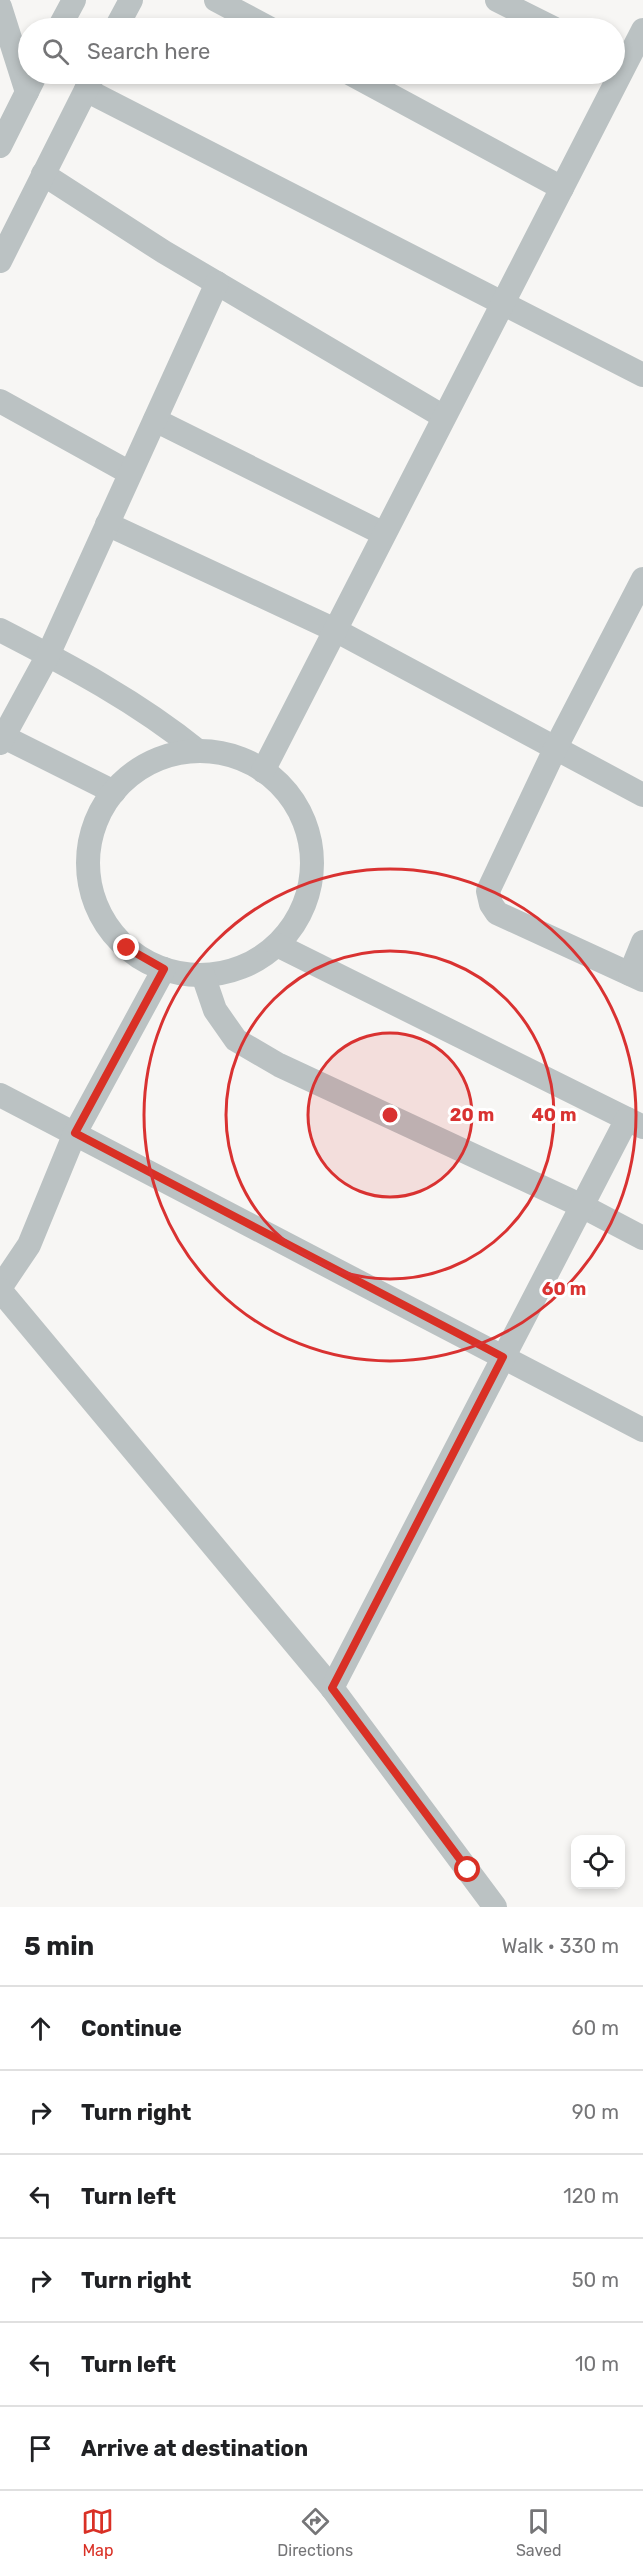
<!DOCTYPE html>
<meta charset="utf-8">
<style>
body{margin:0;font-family:Rubik,sans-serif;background:#f2f2f2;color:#202124}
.controls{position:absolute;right:18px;bottom:18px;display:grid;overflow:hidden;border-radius:12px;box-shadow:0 3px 9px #0003}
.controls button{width:54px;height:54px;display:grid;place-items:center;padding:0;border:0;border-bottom:2px solid #e0e0e0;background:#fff;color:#202124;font:30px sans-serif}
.stop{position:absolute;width:18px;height:18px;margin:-14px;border:4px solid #d93025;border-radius:50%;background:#fff}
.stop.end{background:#d93025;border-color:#fff;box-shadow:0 2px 6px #0008}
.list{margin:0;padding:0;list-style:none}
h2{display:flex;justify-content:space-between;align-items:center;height:78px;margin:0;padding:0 24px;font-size:26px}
h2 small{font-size:20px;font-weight:400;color:#757577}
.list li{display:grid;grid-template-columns:39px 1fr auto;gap:18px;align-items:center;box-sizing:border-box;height:84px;padding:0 24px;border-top:2px solid #e0e0e0}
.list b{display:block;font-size:22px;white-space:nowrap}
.list em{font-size:20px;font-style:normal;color:#757577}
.icon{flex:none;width:33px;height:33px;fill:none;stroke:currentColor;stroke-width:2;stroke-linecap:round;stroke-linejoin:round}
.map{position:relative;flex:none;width:643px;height:1907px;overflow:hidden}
.search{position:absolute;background:#fff;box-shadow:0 3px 9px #0003;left:18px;right:18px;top:18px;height:66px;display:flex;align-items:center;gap:15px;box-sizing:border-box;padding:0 21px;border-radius:33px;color:#757577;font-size:22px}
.sheet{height:582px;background:#fff}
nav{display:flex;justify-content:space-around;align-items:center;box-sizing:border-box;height:84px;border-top:2px solid #e0e0e0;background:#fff;font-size:16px;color:#757577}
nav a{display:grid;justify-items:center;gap:3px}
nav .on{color:#d93025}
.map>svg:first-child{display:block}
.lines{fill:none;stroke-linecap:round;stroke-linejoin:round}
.street{stroke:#bbc2c3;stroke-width:24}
.route{stroke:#d93025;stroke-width:8}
.ring{fill:none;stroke:#d93231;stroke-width:3}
.centre{fill:#d93231;stroke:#fff;stroke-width:3}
.ring-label{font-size:18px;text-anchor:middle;font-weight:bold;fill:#d93231;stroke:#fff;stroke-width:6;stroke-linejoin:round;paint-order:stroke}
</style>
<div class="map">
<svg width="643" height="1907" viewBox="0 0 643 1907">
<rect width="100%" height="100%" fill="#f7f6f4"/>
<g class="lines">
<g class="street">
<polyline points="216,0 269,28"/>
<polyline points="497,0 553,28"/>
<polyline points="0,7 27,92"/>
<polyline points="59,28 74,0"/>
<polyline points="116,28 131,0"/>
<polyline points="351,74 562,188"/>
<polyline points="86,90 643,375"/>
<polyline points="0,146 34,78"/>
<polyline points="43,174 164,252 444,417"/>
<polyline points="0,261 94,74"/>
<polyline points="0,401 130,473"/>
<polyline points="155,420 384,534"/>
<polyline points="107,524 335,630 643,795"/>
<polyline points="643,579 556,747 488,891 491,904 497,913 643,980"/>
<path d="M0 630C68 665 138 702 198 751"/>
<polyline points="0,735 114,792"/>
<polyline points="0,743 48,655 217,283"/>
<circle cx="200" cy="863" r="112"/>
<polyline points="263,771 643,30"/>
<polyline points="277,945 643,1127"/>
<polyline points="630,974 643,942"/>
<polyline points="203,975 215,1010 236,1040 279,1065 582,1206 643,1238"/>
<polyline points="0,1095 643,1430"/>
<polyline points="0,1288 29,1245 75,1133 164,969"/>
<polyline points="0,1290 332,1688 495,1907"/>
<polyline points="332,1688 627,1119"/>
</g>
</g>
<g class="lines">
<polyline class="route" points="127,948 164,969 75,1133 503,1357 332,1688 468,1870"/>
</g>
<circle cx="390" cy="1115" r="82" fill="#d93231" fill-opacity=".12"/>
<g class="ring">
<circle cx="390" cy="1115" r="82"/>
<circle cx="390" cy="1115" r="164"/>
<circle cx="390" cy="1115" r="246"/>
</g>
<circle cx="390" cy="1115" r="9" class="centre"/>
<g class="ring-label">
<text x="472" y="1121">20 m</text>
<text x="554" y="1121">40 m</text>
<text x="564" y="1295">60 m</text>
</g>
</svg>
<div class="controls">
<button><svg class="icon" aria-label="locate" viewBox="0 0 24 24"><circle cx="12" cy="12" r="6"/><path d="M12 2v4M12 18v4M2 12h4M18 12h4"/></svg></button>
</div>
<div class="stop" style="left:468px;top:1870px"></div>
<div class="stop end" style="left:127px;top:948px"></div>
<div class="search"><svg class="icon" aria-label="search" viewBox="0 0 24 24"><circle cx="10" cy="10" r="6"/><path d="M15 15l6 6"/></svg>Search here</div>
</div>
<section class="sheet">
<h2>5 min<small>Walk · 330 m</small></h2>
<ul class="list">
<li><svg class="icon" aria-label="ahead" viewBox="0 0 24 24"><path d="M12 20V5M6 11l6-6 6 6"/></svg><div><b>Continue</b></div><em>60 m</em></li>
<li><svg class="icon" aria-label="right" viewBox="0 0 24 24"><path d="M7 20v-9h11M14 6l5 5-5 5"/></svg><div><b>Turn right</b></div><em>90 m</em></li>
<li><svg class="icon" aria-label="left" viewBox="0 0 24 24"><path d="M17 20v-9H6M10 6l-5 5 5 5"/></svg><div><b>Turn left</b></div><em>120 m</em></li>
<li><svg class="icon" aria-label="right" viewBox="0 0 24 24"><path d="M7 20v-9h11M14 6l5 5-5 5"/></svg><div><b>Turn right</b></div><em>50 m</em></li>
<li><svg class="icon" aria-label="left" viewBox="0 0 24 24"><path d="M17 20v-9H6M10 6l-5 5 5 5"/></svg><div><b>Turn left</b></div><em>10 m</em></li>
<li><svg class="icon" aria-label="arrive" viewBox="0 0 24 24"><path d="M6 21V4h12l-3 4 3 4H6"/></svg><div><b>Arrive at destination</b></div></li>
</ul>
</section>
<nav>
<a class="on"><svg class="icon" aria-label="map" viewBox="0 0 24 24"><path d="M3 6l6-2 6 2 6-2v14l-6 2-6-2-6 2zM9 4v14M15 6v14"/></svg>Map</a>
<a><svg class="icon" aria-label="directions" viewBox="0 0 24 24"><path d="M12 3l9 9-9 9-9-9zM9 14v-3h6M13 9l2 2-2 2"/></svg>Directions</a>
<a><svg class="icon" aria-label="saved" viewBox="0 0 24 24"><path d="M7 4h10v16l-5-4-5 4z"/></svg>Saved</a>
</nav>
